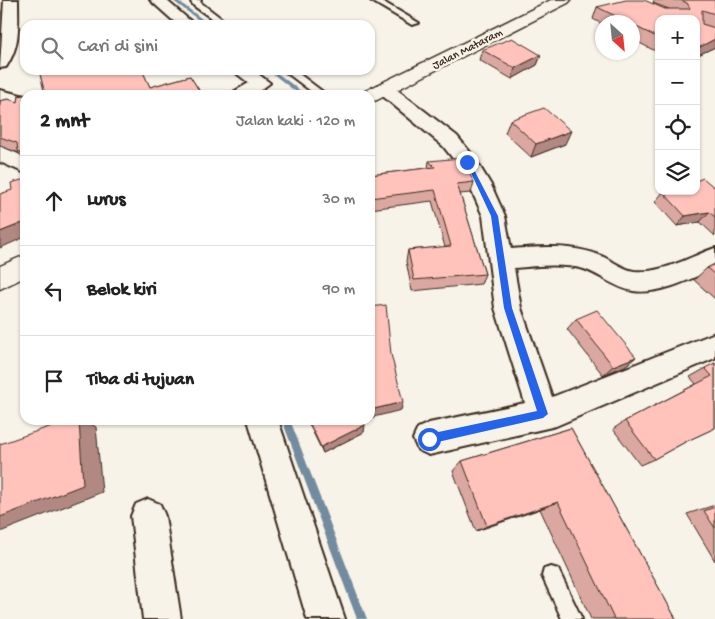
<!DOCTYPE html>
<html lang="id">
<meta charset="utf-8">
<style>
body{margin:0;font-family:"Gochi Hand",sans-serif;background:#f2f2f2;color:#222}
.controls{position:absolute;right:15px;top:15px;display:grid;overflow:hidden;border-radius:10px;box-shadow:0 1px 4px #0004}
.controls button{width:45px;height:45px;display:grid;place-items:center;padding:0;border:0;border-bottom:1px solid #e0e0e0;background:#fff;color:#222;font:25px sans-serif}
.compass{position:absolute;left:595px;top:15px;width:45px;height:45px;border-radius:50%;background:#fff;box-shadow:0 1px 4px #0004;rotate:153deg}
.stop{position:absolute;width:15px;height:15px;margin:-11px;border:4px solid #2563eb;border-radius:50%;background:#fff}
.stop.end{background:#2563eb;border-color:#fff;box-shadow:0 1px 5px #0008}
.list{margin:0;padding:0;list-style:none}
h2{display:flex;justify-content:space-between;align-items:center;height:65px;margin:0;padding:0 20px;font-size:21px}
h2 small{font-size:16px;font-weight:400;color:#767676}
.list li{display:grid;grid-template-columns:32px 1fr auto;gap:15px;align-items:center;box-sizing:border-box;height:90px;padding:0 20px;border-top:1px solid #e0e0e0}
.list b{display:block;font-size:19px;white-space:nowrap}
.list em{font-size:16px;font-style:normal;color:#767676}
.icon{flex:none;width:28px;height:28px;fill:none;stroke:currentColor;stroke-width:2;stroke-linecap:round;stroke-linejoin:round}
.map{position:relative;flex:none;width:715px;height:619px;overflow:hidden}
.search{position:absolute;background:#fff;box-shadow:0 1px 4px #0004;left:20px;top:20px;width:355px;height:55px;display:flex;align-items:center;gap:12px;box-sizing:border-box;padding:0 18px;border-radius:15px;color:#767676;font-size:19px}
.panel{position:absolute;background:#fff;box-shadow:0 1px 4px #0004;left:20px;top:90px;width:355px;height:335px;border-radius:15px}
.map>svg:first-child{display:block}
.lines{fill:none;stroke-linecap:round;stroke-linejoin:round}
.stream{fill:#728b9e;fill-rule:evenodd}
.service-casing{stroke:#3b2a1e;stroke-width:4}
.minor-casing{stroke:#3b2a1e;stroke-width:4}
.tertiary-casing{stroke:#3b2a1e;stroke-width:3}
.service{fill:#f7f3e8;fill-rule:evenodd}
.minor{fill:#f7f3e8;fill-rule:evenodd}
.tertiary{fill:#f7f3e8;fill-rule:evenodd}
.wall{fill:#dba8a1;stroke:#3b2a1e}
.shaded-wall{fill:#b28883;stroke:#3b2a1e}
.building{fill:#ffc3bb;stroke:#3b2a1e}
.route{fill:#2563eb}
.labels{text-anchor:middle;stroke-width:5;stroke-linejoin:round;paint-order:stroke}
.far-street-label{font-size:12px;fill:#3b2a1e;stroke:#f7f3e8}
</style>
<div class="map">
<svg width="715" height="619" viewBox="0 0 715 619">
<rect width="100%" height="100%" fill="#f7f3e8"/>
<filter id="ink" filterUnits="userSpaceOnUse"><feTurbulence type="fractalNoise" baseFrequency=".02" numOctaves="2"/><feDisplacementMap in="SourceGraphic" scale="10" xChannelSelector="R" yChannelSelector="G"/><feConvolveMatrix kernelMatrix="1 2 1 2 8 2 1 2 1" color-interpolation-filters="sRGB"/></filter>
<g filter="url(#ink)">
<g class="lines">
<g class="stream">
<polygon points="172,0 177,0 210,25 205,25"/>
<polygon points="268,70 273,70 306,95 300,95"/>
<polygon points="282,420 290,420 367,619 357,619"/>
</g>
<g class="service-casing">
<g id="service">
<polygon points="193,0 201,0 200,2 230,25 221,25 194,6 191,2"/>
<polygon points="370,0 380,0 419,23 412,25"/>
<polygon points="283,70 294,70 327,95 316,95"/>
<polygon points="551,567 558,569 582,619 562,619 542,576 544,569"/>
</g>
</g>
<g class="minor-casing">
<g id="minor">
<path d="M4 0H18C18 25 21 45 6 67L0 68Z"/>
<polygon points="150,0 166,0 195,25 178,25"/>
<polygon points="232,70 253,70 270,83 254,95 232,95 235,91 249,83"/>
<path d="M385 84 391 85 457 136 474 157 491 185 505 216 511 249C541 247 570 244 599 255 610 259 622 269 634 271 662 274 689 257 715 248V268C691 279 660 295 633 291 615 288 601 275 584 269 562 263 537 266 514 268L521 308 552 397 715 333V358L556 426 429 455 418 450 413 439 418 428 429 423 525 403 495 308 483 216 469 185 458 165 443 146 379 93 376 89 379 85Z"/>
<polygon points="0,90 25,96 25,112 18,110 15,106 0,102"/>
<polygon points="0,146 25,157 25,173 0,162"/>
<polygon points="248,420 278,420 345,619 307,619"/>
<polygon points="148,499 160,504 165,516 181,619 143,619 131,516 136,504"/>
</g>
</g>
<g class="tertiary-casing">
<g id="tertiary">
<polygon points="551,0 571,0 568,3 377,100 370,102 370,95 361,95 363,92"/>
<polygon points="25,255 25,277 0,289 0,266"/>
</g>
</g>
<use href="#service" class="service"/>
<use href="#minor" class="minor"/>
<use href="#tertiary" class="tertiary"/>
</g>
<g class="wall">
<polygon points="654,0 715,0 715,47 696,56 696,19 659,19 659,53 632,39 632,22 602,22 602,24 593,19 597,7 669,9 653,3"/>
<polygon points="482,50 541,55 537,65 512,79 479,60"/>
<polygon points="39,70 142,70 150,87 190,76 202,95 25,95 25,160 19,153 0,146 0,101 8,99 18,102 19,96 44,90"/>
<polygon points="510,120 565,144 531,157 505,133"/>
<polygon points="429,161 474,182 471,193 460,194 485,274 481,284 412,291 406,261 408,250 445,247 432,201 370,209 370,175 428,168"/>
<polygon points="715,188 715,236 700,222 677,226 655,202 663,192"/>
<polygon points="715,264 715,299 694,280 707,268"/>
<polygon points="576,319 636,357 625,366 603,375 567,329"/>
<polygon points="715,363 715,428 687,441 654,459 640,465 613,429 625,421 696,384 690,377"/>
<polygon points="307,420 362,420 364,432 323,453"/>
<polygon points="571,428 676,619 591,619 540,509 476,531 453,471 462,461"/>
<polygon points="715,505 715,561 687,514"/>
</g>
<g class="shaded-wall">
<polygon points="715,39 715,47 696,56 696,49"/>
<polygon points="541,55 537,65 512,79 515,68"/>
<polygon points="571,131 565,144 531,157 536,144"/>
<polygon points="709,212 700,222 677,226 685,216"/>
<polygon points="25,222 25,237 0,248 0,232"/>
<polygon points="636,357 625,366 603,375 613,366"/>
<polygon points="403,402 401,410 370,418 370,410"/>
<polygon points="79,420 84,420 96,427 102,492 0,532 0,517"/>
<polygon points="365,425 364,432 323,453 321,447"/>
<polygon points="558,502 540,509 476,531 487,526"/>
</g>
<g class="building">
<polygon points="626,0 644,0 665,9 689,9 690,8 687,3 680,0 715,0 715,14 702,10 702,24 715,28 715,39 696,49 696,19 659,19 659,38 632,25 632,22 628,22 597,7"/>
<polygon points="512,38 541,55 515,68 482,50"/>
<polygon points="39,70 142,70 150,87 190,76 202,95 25,95 25,154 18,151 17,143 0,137 0,101 8,99 18,102 19,96 44,90"/>
<polygon points="544,108 571,131 536,144 510,120"/>
<polygon points="461,158 474,182 457,184 485,274 414,280 408,250 451,246 435,190 370,198 370,175 435,167 429,161"/>
<polygon points="703,178 715,188 715,217 709,212 685,216 663,192 696,191 696,181"/>
<polygon points="25,179 25,222 0,232 0,194 12,190 11,183"/>
<polygon points="715,264 715,275 707,268"/>
<polygon points="386,305 391,354 403,402 370,410 370,307"/>
<polygon points="597,310 636,357 613,366 576,319"/>
<polygon points="715,363 715,428 687,441 654,459 625,421 712,376 705,368"/>
<polygon points="69,420 79,420 83,485 0,517 0,444"/>
<polygon points="308,420 362,420 365,425 321,447"/>
<polygon points="571,428 676,619 614,619 558,502 487,526 462,461"/>
<polygon points="715,507 715,528 704,511"/>
</g>
</g>
<polygon class="route" points="465,160 470,162 498,216 512,308 548,414 543,418 429,444 424,439 429,434 537,411 504,308 491,216"/>
<g class="labels">
<g class="far-street-label">
<text transform="translate(467 48) rotate(-27)" y="4">Jalan Mataram</text>
</g>
</g>
</svg>
<div class="controls">
<button>+</button>
<button>−</button>
<button><svg class="icon" aria-label="locate" viewBox="0 0 24 24"><circle cx="12" cy="12" r="6"/><path d="M12 2v4M12 18v4M2 12h4M18 12h4"/></svg></button>
<button><svg class="icon" aria-label="layers" viewBox="0 0 24 24"><path d="M12 4l9 5-9 5-9-5zM3 14l9 5 9-5"/></svg></button>
</div>
<svg class="compass" viewBox="-18 -18 36 36"><path d="M0-13l5 13h-10z" fill="#e53935"/><path d="M0 13l5-13h-10z" fill="#767676"/></svg>
<div class="stop" style="left:429px;top:439px"></div>
<div class="stop end" style="left:467px;top:162px"></div>
<div class="search"><svg class="icon" aria-label="search" viewBox="0 0 24 24"><circle cx="10" cy="10" r="6"/><path d="M15 15l6 6"/></svg>Cari di sini</div>
<section class="panel">
<h2>2 mnt<small>Jalan kaki · 120 m</small></h2>
<ul class="list">
<li><svg class="icon" aria-label="ahead" viewBox="0 0 24 24"><path d="M12 20V5M6 11l6-6 6 6"/></svg><div><b>Lurus</b></div><em>30 m</em></li>
<li><svg class="icon" aria-label="left" viewBox="0 0 24 24"><path d="M17 20v-9H6M10 6l-5 5 5 5"/></svg><div><b>Belok kiri</b></div><em>90 m</em></li>
<li><svg class="icon" aria-label="arrive" viewBox="0 0 24 24"><path d="M6 21V4h12l-3 4 3 4H6"/></svg><div><b>Tiba di tujuan</b></div></li>
</ul>
</section>
</div>
